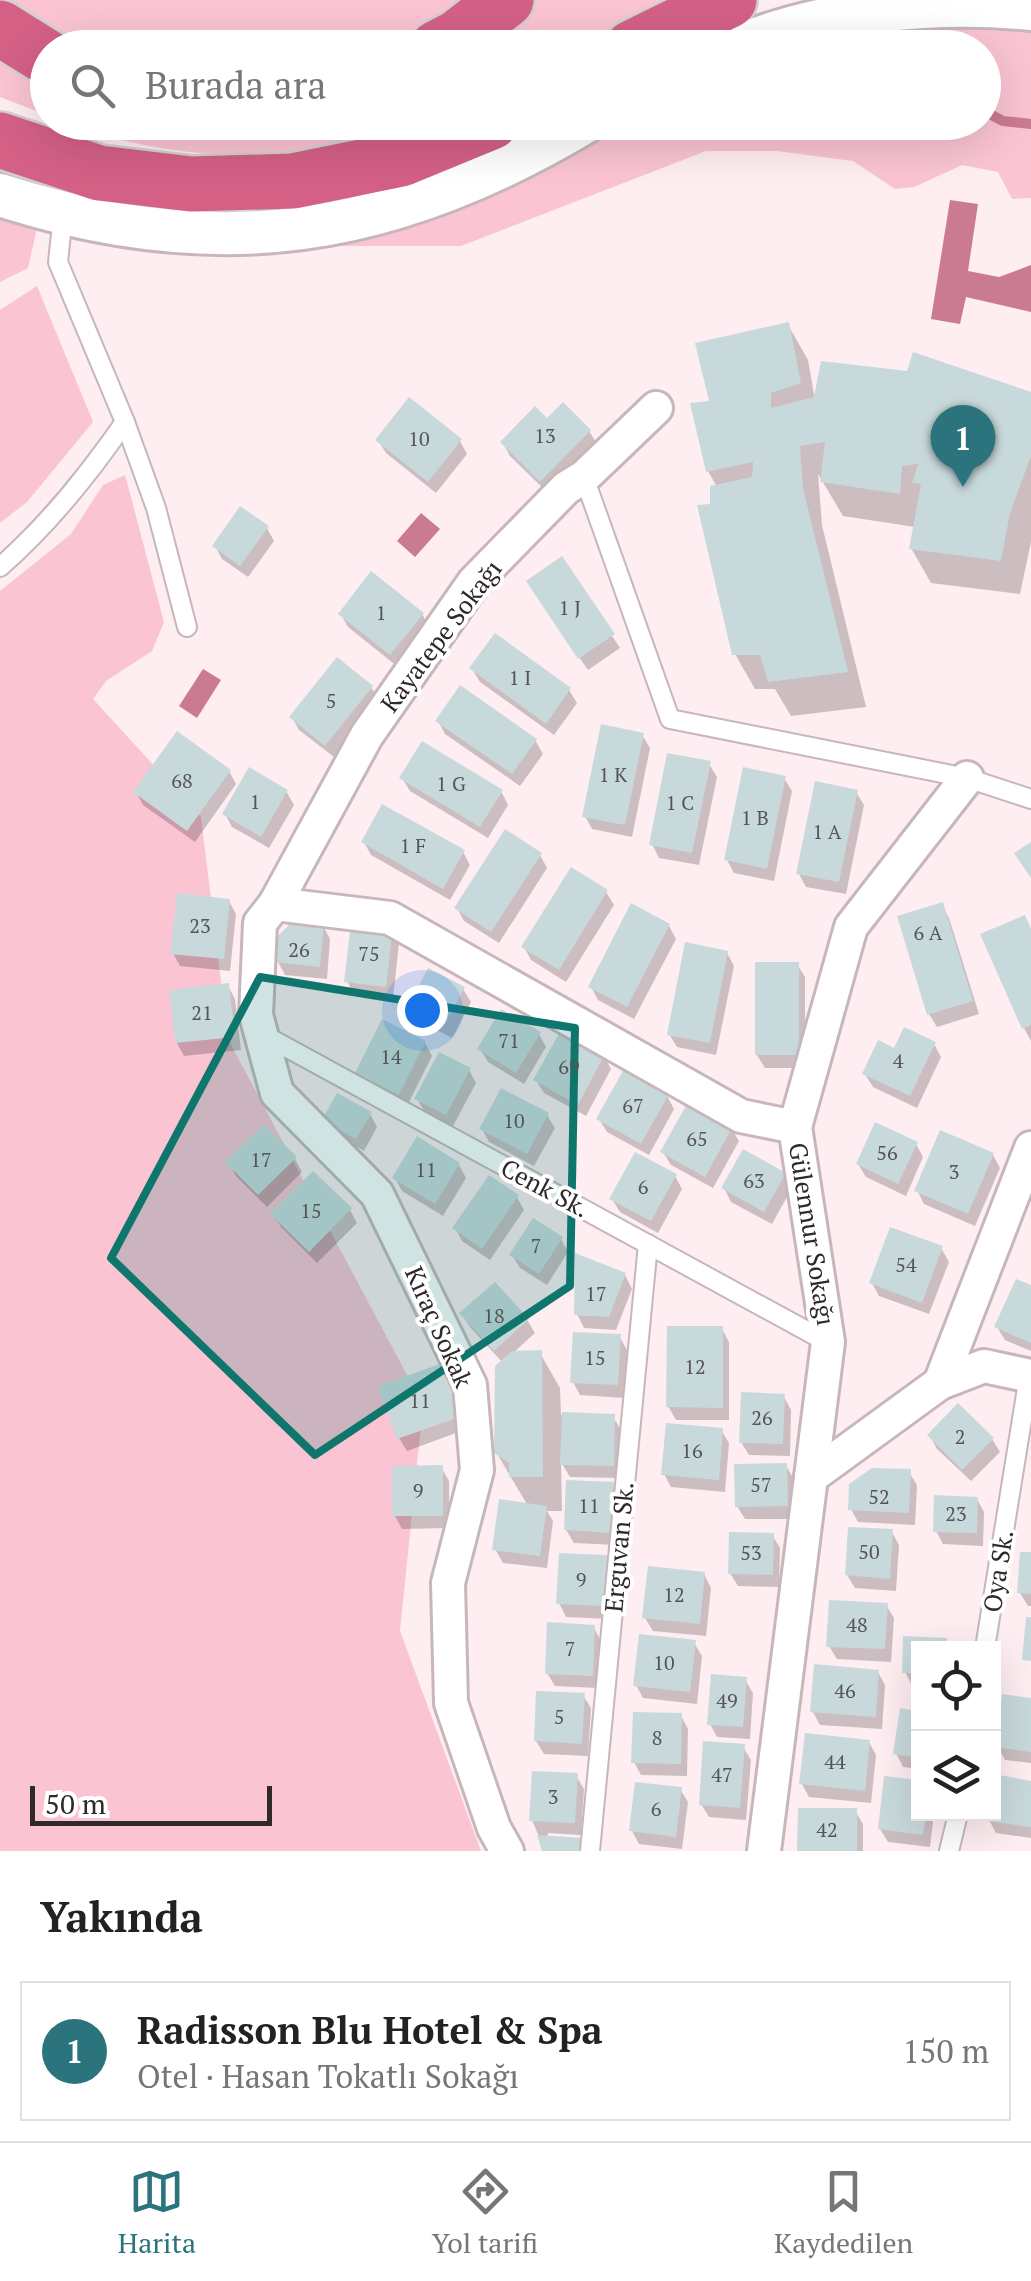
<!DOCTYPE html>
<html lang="tr">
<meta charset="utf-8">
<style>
body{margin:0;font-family:"PT Serif",serif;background:#f2f2f2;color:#222}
.controls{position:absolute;right:30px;bottom:30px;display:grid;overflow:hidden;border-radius:0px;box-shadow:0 10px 40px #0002}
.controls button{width:90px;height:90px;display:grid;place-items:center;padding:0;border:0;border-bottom:2px solid #e0e0e0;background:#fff;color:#222;font:50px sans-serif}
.scale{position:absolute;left:30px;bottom:25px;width:242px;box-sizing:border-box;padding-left:10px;border:5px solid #2f292a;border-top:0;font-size:28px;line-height:35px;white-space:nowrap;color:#2f292a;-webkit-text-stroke:8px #fff;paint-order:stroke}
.you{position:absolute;left:422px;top:1010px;width:35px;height:35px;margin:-25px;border:8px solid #fff;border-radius:50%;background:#1a73e8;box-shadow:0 0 0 15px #1a73e833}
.badge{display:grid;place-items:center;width:65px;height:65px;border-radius:50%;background:#2b737d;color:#fff;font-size:32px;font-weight:700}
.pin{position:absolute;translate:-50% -82px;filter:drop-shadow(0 2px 5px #0008)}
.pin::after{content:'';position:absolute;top:52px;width:35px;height:30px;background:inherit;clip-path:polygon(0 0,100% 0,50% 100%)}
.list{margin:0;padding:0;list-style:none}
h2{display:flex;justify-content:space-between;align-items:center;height:130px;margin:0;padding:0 40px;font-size:42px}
h2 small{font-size:32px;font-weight:400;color:#767676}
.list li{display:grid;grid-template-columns:65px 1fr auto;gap:30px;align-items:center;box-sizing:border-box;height:140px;margin:0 20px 20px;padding:0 20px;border:2px solid #e0e0e0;border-radius:0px}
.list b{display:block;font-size:38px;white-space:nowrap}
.list p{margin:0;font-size:32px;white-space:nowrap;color:#767676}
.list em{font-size:32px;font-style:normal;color:#767676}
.icon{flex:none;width:55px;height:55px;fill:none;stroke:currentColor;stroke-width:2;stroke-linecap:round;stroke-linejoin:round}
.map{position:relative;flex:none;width:1031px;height:1851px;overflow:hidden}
.search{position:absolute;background:#fff;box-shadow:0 10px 40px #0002;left:30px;right:30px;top:30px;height:110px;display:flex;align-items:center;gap:25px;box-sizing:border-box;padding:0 35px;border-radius:55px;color:#767676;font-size:38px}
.sheet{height:290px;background:#fff}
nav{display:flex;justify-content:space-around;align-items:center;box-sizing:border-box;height:140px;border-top:2px solid #e0e0e0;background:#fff;font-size:28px;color:#767676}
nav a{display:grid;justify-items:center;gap:5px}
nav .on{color:#2b737d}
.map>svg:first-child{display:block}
.green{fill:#fac4d2}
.water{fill:#ca7a91}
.shadow{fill:#0003}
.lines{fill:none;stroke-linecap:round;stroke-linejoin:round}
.stream{stroke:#ca7a91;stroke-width:10}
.building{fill:#c8d9dc}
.service-casing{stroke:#c7b7bb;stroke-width:22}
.minor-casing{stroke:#c7b7bb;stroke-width:38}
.tertiary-casing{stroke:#c7b7bb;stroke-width:48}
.motorway-casing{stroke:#d1d0d0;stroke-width:60}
.service{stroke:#fff;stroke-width:18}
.minor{stroke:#fff;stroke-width:32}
.tertiary{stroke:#fff;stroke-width:42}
.motorway{stroke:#d46086;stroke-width:55}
.marked{fill:#0f766e;fill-opacity:0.2;stroke:#0f766e;stroke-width:8;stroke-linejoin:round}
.labels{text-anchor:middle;stroke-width:8;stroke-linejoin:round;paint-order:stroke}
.number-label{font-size:20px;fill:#555556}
.street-label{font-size:25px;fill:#2f292a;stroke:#fff}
</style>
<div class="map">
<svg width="1031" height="1851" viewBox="0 0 1031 1851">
<rect width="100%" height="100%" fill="#feedf1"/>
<g class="green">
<polygon points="0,0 470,0 442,24 392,48 72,47 0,5"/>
<polygon points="533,0 679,0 579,47 490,48"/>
<polygon points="1031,16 1031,198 1012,199 998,172 962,165 914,187 895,189 853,161 777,151 706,151 461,246 335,246 580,123 984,122 984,48 738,47"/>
<polygon points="0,62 47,90 47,115 0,97"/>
<path d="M172 122 196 127 240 122 421 123C405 130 387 134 370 138 269 165 164 159 67 123Z"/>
<polygon points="0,210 38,224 28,268 0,282"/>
<polygon points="37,286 93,422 27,502 0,523 0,310"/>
<polygon points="125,475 164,622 152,651 106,681 93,699 201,817 228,1039 423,1405 400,1631 481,1851 0,1851 0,591 71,534 103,485"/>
</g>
<g class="water">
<polygon points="950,200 978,204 968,271 999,277 1031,265 1031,312 966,297 960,324 931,319"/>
<polygon points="421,513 440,529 415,557 397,541"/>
<polygon points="203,669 221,680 197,718 179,706"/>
</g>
<g class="shadow">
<polygon points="788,325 808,360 815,400 1031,394 1031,542 1020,594 931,583 911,548 915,527 843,516 818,474 822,525 866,707 791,716 775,689 755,689 735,654 712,506 717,487 708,471 712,403"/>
<polygon points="547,422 589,431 597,444 548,493 510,456 503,443"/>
<polygon points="378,440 460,441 467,454 436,493 386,453"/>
<polygon points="267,528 274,541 248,577 222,559 215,546"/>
<polygon points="562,560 620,648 588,670 536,594"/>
<polygon points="341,614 422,614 429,627 398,667 348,627"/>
<polygon points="472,669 569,690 577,703 554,735 480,682"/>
<polygon points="371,687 379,700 334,757 299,730 292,717"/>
<polygon points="438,721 535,740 543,754 520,786 445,734"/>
<polygon points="642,735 650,748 632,837 592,829 585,816"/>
<polygon points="709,764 717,777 699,865 659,858 652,844"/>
<polygon points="229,771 236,784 195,842 143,805 136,792"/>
<polygon points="402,778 501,791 508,805 488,838 410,791"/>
<polygon points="784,778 792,791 774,881 734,873 727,860"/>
<polygon points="286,791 294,805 269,848 232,827 225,814"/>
<polygon points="856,792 864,805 846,894 806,887 799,874"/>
<polygon points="364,842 463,852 470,865 450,900 371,855"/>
<polygon points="540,855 547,868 499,943 464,921 457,908"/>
<polygon points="606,892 614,905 566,982 531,960 524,947"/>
<polygon points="229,901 236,914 230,971 180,966 173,953"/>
<polygon points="942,905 949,918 979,1014 937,1027 929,1014"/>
<polygon points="323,926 330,939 327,979 285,975 278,962"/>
<polygon points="669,926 676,939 634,1019 598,1000 591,987"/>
<polygon points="391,929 399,943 393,999 354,994 347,981"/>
<polygon points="1031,930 1031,1041 1024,1028"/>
<polygon points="727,953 734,966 716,1055 677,1047 669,1034"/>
<polygon points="797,964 805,977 805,1068 765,1068 757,1055"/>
<polygon points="228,986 235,999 241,1050 184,1056 177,1043"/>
<polygon points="463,989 471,1002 452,1038 418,1020 411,1007"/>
<polygon points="539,1034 546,1047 524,1084 488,1062 480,1049"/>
<polygon points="425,1043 432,1056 407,1106 365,1086 358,1073"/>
<polygon points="934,1044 941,1057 917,1108 873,1087 865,1074"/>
<polygon points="604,1056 611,1069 586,1116 544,1093 536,1080"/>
<polygon points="469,1070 476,1083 453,1126 425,1112 417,1099"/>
<polygon points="667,1096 674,1109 649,1155 607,1132 599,1119"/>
<polygon points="370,1114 377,1127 364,1151 332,1133 325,1120"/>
<polygon points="547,1115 555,1128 534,1166 489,1142 482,1129"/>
<polygon points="731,1128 739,1141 713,1188 671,1165 663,1152"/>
<polygon points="916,1144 923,1157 906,1196 866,1177 858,1164"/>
<polygon points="993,1155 1000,1168 975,1226 924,1204 917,1190"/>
<polygon points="295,1159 302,1172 267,1207 236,1176 229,1163"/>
<polygon points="459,1165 466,1178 443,1216 402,1191 395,1178"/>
<polygon points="784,1175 792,1188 772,1224 731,1202 724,1188"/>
<polygon points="675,1176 682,1189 658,1233 620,1212 612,1199"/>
<polygon points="517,1197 524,1210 490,1260 462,1241 455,1228"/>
<polygon points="350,1210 357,1223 317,1263 281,1227 273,1214"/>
<polygon points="561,1239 568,1252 547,1285 520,1268 512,1255"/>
<polygon points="941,1248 949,1262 929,1314 879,1296 872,1283"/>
<polygon points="625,1275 632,1289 616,1330 584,1328 577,1314"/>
<polygon points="1031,1288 1031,1351 1005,1340 997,1327"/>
<polygon points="462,1314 527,1320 535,1333 513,1353 540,1353 560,1388 561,1415 613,1417 621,1430 620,1478 570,1477 561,1462 562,1511 547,1511 553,1521 547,1568 503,1563 495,1549 528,1506 496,1452 503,1363 470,1327"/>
<polygon points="722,1329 729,1342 729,1420 676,1420 668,1406"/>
<polygon points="619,1336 627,1350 624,1398 580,1395 573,1382"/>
<polygon points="442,1366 467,1429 407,1451 399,1438"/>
<polygon points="784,1397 791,1410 790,1456 749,1455 741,1442"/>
<polygon points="721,1430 729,1443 725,1492 671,1487 664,1474"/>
<polygon points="930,1436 992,1439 1000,1452 971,1481 937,1449"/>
<polygon points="786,1466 794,1479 794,1519 745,1519 737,1506"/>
<polygon points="441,1467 449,1481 449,1528 402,1529 395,1516"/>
<polygon points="909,1472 917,1485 915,1525 858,1522 851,1509"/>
<polygon points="612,1484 620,1497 617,1545 574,1543 566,1530"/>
<polygon points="977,1499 984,1512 983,1546 943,1544 936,1531"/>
<polygon points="892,1532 899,1545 896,1591 855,1588 847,1575"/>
<polygon points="772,1535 780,1548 779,1587 738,1586 730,1573"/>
<polygon points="1031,1555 1031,1606 1028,1606 1020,1593"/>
<polygon points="605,1558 613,1571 610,1619 566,1617 559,1603"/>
<polygon points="704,1574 711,1588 706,1636 653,1631 645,1618"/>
<polygon points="886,1605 894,1618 891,1662 837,1659 829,1646"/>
<polygon points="594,1628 601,1641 599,1688 555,1686 547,1673"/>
<polygon points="906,1639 946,1640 951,1648 918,1648 918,1685 912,1685 905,1672"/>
<polygon points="694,1643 702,1656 697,1704 643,1698 636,1685"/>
<polygon points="878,1672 885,1685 882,1729 820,1725 813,1712"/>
<polygon points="745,1680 753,1693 750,1739 717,1737 710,1724"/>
<polygon points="583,1695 591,1708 588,1756 544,1754 536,1741"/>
<polygon points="1031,1700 1031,1763 1005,1760 997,1746"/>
<polygon points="902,1711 918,1714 918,1769 903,1767 896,1753"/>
<polygon points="681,1716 688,1729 687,1776 641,1775 634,1762"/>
<polygon points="869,1742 876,1755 871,1803 809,1797 802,1784"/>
<polygon points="743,1747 751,1760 746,1820 709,1817 701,1804"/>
<polygon points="576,1776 584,1789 581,1835 548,1833 545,1851 532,1820"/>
<polygon points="996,1777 1031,1783 1031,1838 996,1833 989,1820 990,1814 994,1814"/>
<polygon points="887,1778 918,1783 918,1814 934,1814 930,1847 888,1842 880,1829"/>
<polygon points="680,1789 688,1802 682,1849 639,1844 632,1831"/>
<polygon points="855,1811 863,1824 863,1851 800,1851"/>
</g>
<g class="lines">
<polyline class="stream" points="984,111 1003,121 1031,124"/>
</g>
<g class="building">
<polygon points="789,322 801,383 771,393 771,408 814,397 821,361 907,371 913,352 1031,392 1031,456 1010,513 1001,561 909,549 921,484 912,483 918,464 902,466 900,494 820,482 825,442 800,446 803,488 848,672 768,682 760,655 732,655 697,505 710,504 710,486 752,477 753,462 706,472 690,403 709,401 695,343"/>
<polygon points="409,397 462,439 428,482 375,440"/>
<polygon points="563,402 591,430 540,482 500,442 535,406 547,418"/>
<polygon points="240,506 269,526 240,566 212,546"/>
<polygon points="562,556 615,634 578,659 526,581"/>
<polygon points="371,571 424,613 390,655 338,614"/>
<polygon points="495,633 571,688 546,724 469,668"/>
<polygon points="337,657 373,686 325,746 289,717"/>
<polygon points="460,685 537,739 512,774 435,721"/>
<polygon points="601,724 644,733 625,825 582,817"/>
<polygon points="177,731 231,770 187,831 133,792"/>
<polygon points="422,741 503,790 480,827 399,778"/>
<polygon points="667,753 711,761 692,853 649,845"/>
<polygon points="249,767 288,790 261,837 222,814"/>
<polygon points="743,767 786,776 767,869 724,860"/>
<polygon points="815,781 858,790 839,882 796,874"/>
<polygon points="382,804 465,850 443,889 361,842"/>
<polygon points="505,829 542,853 491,932 454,908"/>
<polygon points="1031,842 1031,878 1014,853"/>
<polygon points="571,867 608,890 559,970 521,947"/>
<polygon points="177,893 230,899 224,959 170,954"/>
<polygon points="943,902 973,1001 927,1015 897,916"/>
<polygon points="631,903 670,924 627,1007 588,987"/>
<polygon points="1025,915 1031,929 1031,1025 1022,1029 980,934"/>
<polygon points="293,921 324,923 320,967 275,962 277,937"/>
<polygon points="351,923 393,927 386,987 344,982"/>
<polygon points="685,942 728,951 710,1043 667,1035"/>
<rect x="755" y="962" width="44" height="93"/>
<polygon points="428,968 465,987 444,1026 408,1007"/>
<polygon points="229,983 235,1037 175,1043 169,990"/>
<polygon points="501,1009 541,1032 516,1073 477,1049"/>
<polygon points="382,1019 426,1041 399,1095 355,1073"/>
<polygon points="904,1027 936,1042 910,1096 862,1074 878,1040 894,1048"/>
<polygon points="561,1030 605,1054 578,1105 533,1080"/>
<polygon points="439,1052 471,1068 446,1115 414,1099"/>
<polygon points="624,1069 669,1094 641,1144 596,1119"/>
<polygon points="501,1088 549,1113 527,1154 479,1129"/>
<polygon points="337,1093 372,1112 356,1139 322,1120"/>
<polygon points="688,1102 733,1126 705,1177 660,1152"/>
<polygon points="875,1122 918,1142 898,1184 856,1164"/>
<polygon points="264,1125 297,1157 258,1195 225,1162"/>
<polygon points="940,1130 994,1153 968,1214 914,1191"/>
<polygon points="417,1136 460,1163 435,1204 392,1178"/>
<polygon points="743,1149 786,1173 764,1212 721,1188"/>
<polygon points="635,1152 677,1174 651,1221 609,1199"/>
<polygon points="313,1171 352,1208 309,1252 270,1214"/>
<polygon points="489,1175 519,1195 482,1249 452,1228"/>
<polygon points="533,1218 563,1237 539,1274 509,1255"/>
<polygon points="890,1227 943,1246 922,1303 869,1283"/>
<polygon points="575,1253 626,1273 609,1317 574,1315"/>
<polygon points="1016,1279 1031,1285 1031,1343 994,1327"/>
<polygon points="495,1282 529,1319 494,1351 459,1313"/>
<polygon points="667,1326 723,1326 723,1408 666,1407"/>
<polygon points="573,1332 621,1334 618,1385 570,1383"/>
<polygon points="542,1350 543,1477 509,1477 509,1463 494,1453 495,1366 512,1351"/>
<polygon points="443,1363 462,1416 397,1439 378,1386"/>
<polygon points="741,1392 785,1394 783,1444 739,1443"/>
<polygon points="958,1403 994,1438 962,1470 927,1435"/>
<polygon points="562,1412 615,1414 614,1466 560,1465"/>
<polygon points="666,1423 723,1428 719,1480 661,1475"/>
<polygon points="787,1463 788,1506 735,1507 734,1464"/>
<polygon points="443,1465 443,1516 392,1516 392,1466"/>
<polygon points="872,1468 911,1469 909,1513 848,1510 849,1484"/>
<polygon points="566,1480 614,1482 611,1533 564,1530"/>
<polygon points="934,1495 978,1497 977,1533 933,1532"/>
<polygon points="499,1499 547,1506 540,1556 492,1550"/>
<polygon points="848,1527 893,1529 890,1579 845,1575"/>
<polygon points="729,1532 774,1533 773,1575 728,1574"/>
<polygon points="1020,1552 1031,1552 1031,1594 1017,1593"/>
<polygon points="559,1553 607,1555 604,1606 556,1604"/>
<polygon points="648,1566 705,1572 700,1624 642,1618"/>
<polygon points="829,1600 888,1603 885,1649 826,1647"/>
<polygon points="1026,1617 1031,1617 1031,1661 1022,1660"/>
<polygon points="547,1622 595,1625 593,1676 545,1674"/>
<polygon points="639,1634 696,1640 690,1692 633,1686"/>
<polygon points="903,1636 947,1638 947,1648 918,1648 918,1673 902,1673"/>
<polygon points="814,1664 879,1670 876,1717 810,1712"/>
<polygon points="711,1674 747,1677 743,1727 707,1725"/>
<polygon points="536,1691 585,1693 582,1744 534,1741"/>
<polygon points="1002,1694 1031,1698 1031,1752 994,1747"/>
<polygon points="900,1708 918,1711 918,1758 893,1754"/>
<polygon points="633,1712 682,1713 681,1764 631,1763"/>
<polygon points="805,1733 870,1740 865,1791 799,1784"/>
<polygon points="703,1741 745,1744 740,1808 699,1805"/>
<polygon points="532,1771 578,1773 575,1823 529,1821"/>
<polygon points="994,1774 1031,1781 1031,1827 986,1821 987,1814 994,1814"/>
<polygon points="884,1776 918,1780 918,1814 926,1814 923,1835 878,1829"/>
<polygon points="635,1782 682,1787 676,1837 629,1831"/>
<polygon points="798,1808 857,1808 857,1851 797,1851"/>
<polygon points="537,1835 583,1838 582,1851 542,1851"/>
</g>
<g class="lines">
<g class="service-casing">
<g id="service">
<polyline points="59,212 63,215 58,262 125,422 156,508 187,627"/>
<polyline points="584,477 670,719 967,778 1031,799"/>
<path d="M0 567C49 524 88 475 125 422"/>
<polyline points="262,1034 827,1342"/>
<polyline points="985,1648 1029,1376"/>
<polyline points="590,1851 648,1244"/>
<polyline points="949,1851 958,1814"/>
</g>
</g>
<g class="minor-casing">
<g id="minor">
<polyline points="275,904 390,918 741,1116 795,1127 828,1342 764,1851"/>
<polyline points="795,1127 851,927 967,778"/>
<polyline points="940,1383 984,1366 1031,1376"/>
<polyline points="811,1477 940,1383 1031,1148"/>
<polyline points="507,1851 494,1828 451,1703 448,1583 477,1470 470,1385 377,1194 277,1093 256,1015 260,923 275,904 367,735 474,582 566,488 584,477 656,408"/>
</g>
</g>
<g class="tertiary-casing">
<g id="tertiary">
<path d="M734 48C821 10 937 0 1031 9"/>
<path d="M0 195C217 265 391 238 585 122"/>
</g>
</g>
<g class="motorway-casing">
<g id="motorway">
<polyline points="0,28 48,58"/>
<polyline points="437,48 458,37 506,0"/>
<polyline points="632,48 729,0"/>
<polyline points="0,140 99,173 191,184 293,181 401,159 491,122"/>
</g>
</g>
<use href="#service" class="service"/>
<use href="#minor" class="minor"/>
<use href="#tertiary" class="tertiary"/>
<use href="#motorway" class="motorway"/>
</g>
<path class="marked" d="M260 977 575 1028 570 1286 315 1455 111 1258Z"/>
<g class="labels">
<g class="number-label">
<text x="545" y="443">13</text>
<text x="419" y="446">10</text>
<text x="570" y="615">1 J</text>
<text x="381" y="620">1</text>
<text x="520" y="685">1 I</text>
<text x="331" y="708">5</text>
<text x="613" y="782">1 K</text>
<text x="182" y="788">68</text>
<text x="451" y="791">1 G</text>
<text x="255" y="809">1</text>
<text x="680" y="810">1 C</text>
<text x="755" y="825">1 B</text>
<text x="827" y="839">1 A</text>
<text x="413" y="853">1 F</text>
<text x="200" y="933">23</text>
<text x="928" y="940">6 A</text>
<text x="299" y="957">26</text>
<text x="369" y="961">75</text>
<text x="202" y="1020">21</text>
<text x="509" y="1048">71</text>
<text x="391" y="1064">14</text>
<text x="898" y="1068">4</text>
<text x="569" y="1074">69</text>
<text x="633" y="1113">67</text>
<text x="514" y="1128">10</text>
<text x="697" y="1146">65</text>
<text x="887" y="1160">56</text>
<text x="261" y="1167">17</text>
<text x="426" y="1177">11</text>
<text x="954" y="1179">3</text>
<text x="754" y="1188">63</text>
<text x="643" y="1194">6</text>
<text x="311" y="1218">15</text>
<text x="536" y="1253">7</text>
<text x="906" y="1272">54</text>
<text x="596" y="1301">17</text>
<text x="494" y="1323">18</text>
<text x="595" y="1365">15</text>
<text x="695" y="1374">12</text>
<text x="420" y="1408">11</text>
<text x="762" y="1425">26</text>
<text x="960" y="1444">2</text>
<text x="692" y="1458">16</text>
<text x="761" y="1492">57</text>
<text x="418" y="1498">9</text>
<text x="879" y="1504">52</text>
<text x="589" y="1513">11</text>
<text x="956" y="1521">23</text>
<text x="869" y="1559">50</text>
<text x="751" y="1560">53</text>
<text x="581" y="1587">9</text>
<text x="674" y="1602">12</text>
<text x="857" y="1632">48</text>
<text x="570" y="1656">7</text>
<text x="664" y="1670">10</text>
<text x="845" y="1698">46</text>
<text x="727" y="1708">49</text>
<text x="559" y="1724">5</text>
<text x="657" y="1745">8</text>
<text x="835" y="1769">44</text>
<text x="722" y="1782">47</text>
<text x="553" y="1804">3</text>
<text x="656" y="1816">6</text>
<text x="827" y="1837">42</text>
</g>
<g class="street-label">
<text transform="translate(441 636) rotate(-53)" y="9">Kayatepe Sokağı</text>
<text transform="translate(545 1188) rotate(28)" y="9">Cenk Sk.</text>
<text transform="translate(812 1234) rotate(81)" y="9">Gülennur Sokağı</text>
<text transform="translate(439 1327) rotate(66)" y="9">Kıraç Sokak</text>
<text transform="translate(619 1547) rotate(-85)" y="9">Erguvan Sk.</text>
<text transform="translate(998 1571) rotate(-81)" y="9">Oya Sk.</text>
</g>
</g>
</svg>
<div class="controls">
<button><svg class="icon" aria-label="locate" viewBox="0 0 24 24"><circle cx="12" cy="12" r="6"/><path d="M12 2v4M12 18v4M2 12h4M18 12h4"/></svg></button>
<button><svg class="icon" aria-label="layers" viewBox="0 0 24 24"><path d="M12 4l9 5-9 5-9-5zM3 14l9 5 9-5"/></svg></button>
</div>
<div class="scale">50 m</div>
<div class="you"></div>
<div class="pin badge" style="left:963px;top:487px">1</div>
<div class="search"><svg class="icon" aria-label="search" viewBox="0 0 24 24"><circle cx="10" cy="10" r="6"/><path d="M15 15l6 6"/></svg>Burada ara</div>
</div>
<section class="sheet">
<h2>Yakında<small></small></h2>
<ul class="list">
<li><span class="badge">1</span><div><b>Radisson Blu Hotel &amp; Spa</b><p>Otel · Hasan Tokatlı Sokağı</p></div><em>150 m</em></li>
</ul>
</section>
<nav>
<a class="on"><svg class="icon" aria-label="map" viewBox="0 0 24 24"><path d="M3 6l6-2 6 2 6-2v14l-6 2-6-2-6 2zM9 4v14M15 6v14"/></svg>Harita</a>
<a><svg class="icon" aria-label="directions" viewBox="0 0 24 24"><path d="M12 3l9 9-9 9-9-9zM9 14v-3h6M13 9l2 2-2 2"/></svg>Yol tarifi</a>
<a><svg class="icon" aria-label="saved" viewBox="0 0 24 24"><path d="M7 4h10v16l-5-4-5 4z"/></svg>Kaydedilen</a>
</nav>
